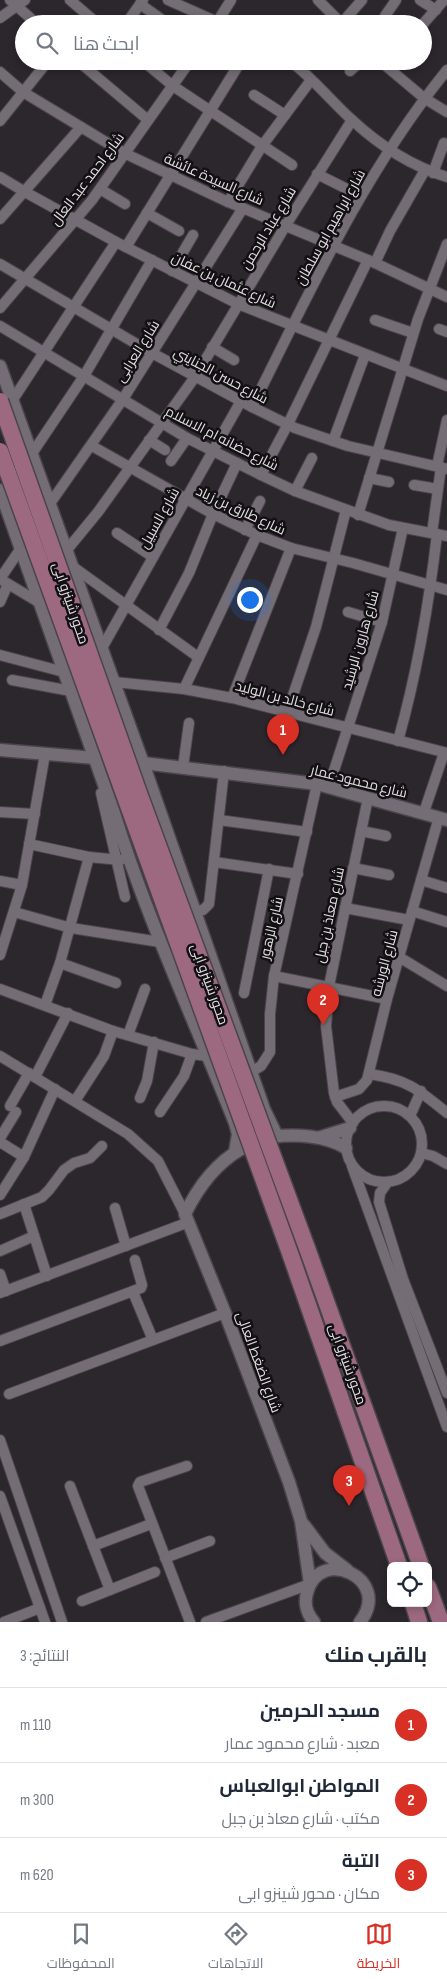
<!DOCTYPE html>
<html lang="ar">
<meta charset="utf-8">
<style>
body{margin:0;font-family:"Sofia Sans Condensed",Cairo,sans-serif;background:#f6f6f7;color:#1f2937;direction:rtl}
.controls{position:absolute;right:15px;bottom:15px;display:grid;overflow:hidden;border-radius:8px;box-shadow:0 2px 8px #0003}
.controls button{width:45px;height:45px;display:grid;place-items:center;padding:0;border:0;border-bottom:1px solid #e0e1e3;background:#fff;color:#1f2937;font:25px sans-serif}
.you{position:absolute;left:249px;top:599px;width:18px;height:18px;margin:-12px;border:4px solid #fff;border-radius:50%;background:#1a73e8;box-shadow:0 0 0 8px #1a73e833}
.badge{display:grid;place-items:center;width:32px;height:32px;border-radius:50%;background:#d93025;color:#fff;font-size:16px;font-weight:700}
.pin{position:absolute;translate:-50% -41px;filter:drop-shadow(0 1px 2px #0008)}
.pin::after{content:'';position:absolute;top:26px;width:18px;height:15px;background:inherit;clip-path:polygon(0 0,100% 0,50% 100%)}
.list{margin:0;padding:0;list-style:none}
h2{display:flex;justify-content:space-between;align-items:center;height:65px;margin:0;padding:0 20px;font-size:21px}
h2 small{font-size:16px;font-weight:400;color:#747a83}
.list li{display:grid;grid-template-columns:32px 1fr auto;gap:15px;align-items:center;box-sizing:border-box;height:75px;padding:0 20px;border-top:1px solid #e0e1e3}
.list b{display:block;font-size:19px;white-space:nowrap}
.list p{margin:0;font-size:16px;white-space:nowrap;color:#747a83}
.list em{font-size:16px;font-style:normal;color:#747a83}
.icon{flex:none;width:28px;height:28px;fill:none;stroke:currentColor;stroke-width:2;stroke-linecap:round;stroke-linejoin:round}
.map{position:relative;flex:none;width:447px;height:1622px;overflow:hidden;direction:ltr}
.search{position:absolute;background:#fff;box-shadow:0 2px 8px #0003;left:15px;right:15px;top:15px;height:55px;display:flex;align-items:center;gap:12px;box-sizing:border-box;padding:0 18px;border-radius:28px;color:#747a83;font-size:19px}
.sheet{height:290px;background:#fff}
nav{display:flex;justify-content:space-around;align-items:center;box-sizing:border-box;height:70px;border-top:1px solid #e0e1e3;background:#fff;font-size:14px;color:#747a83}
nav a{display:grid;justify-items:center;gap:2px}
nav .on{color:#d93025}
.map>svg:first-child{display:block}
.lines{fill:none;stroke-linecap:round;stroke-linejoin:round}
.minor-casing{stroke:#4a454a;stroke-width:12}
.tertiary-casing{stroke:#4a454a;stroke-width:15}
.primary-casing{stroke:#4a454a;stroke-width:19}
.minor{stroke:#756d76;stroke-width:10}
.tertiary{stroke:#756d76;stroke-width:12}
.primary{stroke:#9d6980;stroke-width:16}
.primary-bridge-casing{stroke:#4a454a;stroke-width:19;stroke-linecap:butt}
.primary-bridge{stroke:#9d6980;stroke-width:16}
.labels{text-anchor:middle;stroke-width:5;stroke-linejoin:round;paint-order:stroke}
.street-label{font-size:14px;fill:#e2dde2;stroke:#131013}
</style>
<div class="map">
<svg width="447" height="1622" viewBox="0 0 447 1622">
<rect width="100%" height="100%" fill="#2c262d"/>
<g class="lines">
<g class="minor-casing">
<g id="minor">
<polyline points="10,0 37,24"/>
<polyline points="70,0 98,24"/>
<polyline points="168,0 222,24"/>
<polyline points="318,0 342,24"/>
<polyline points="420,0 436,10"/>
<polyline points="140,4 168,24"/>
<polyline points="385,16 396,0"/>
<polyline points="0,18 25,0"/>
<polyline points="126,24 143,0"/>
<polyline points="216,24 231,0"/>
<polyline points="341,24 362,0"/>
<polyline points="423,24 444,0"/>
<polyline points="78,61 148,120"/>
<polyline points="143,61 173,86 292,165"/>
<path d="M290 61C313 78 331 101 352 120 379 145 411 166 447 177"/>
<polyline points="380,61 424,98 447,112"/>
<polyline points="350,71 361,61"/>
<polyline points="0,72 23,92 124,153 228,202 375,263 447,297"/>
<polyline points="254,95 285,115"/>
<polyline points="0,121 48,61"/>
<polyline points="433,173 444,143"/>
<polyline points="317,174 361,196"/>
<polyline points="0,177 25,192 116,242 238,304 447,386"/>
<polyline points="100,189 125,204"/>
<polyline points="228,202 262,146 311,80"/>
<polyline points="147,213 179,231"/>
<polyline points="0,219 81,127"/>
<polyline points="126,247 241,61"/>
<polyline points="375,263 390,231 425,170"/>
<polyline points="0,264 152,353 252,407 295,428 348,446 447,469"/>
<polyline points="172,271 193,235"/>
<polyline points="0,308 92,200 190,61"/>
<polyline points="375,320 413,333"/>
<polyline points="0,326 187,438 261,475 295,491 389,525 447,536"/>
<polyline points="439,329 447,332"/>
<polyline points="212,347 234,360"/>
<polyline points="12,401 116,242"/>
<path d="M252 407C310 291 365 171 447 70"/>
<polyline points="149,440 165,450"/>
<polyline points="333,441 365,355"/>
<polyline points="92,446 213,514 257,535 291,548 353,563 447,590"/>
<polyline points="31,455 84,376 152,260"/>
<polyline points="171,461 187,438"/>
<polyline points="437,466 447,420"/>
<polyline points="261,475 288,424 368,260"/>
<polyline points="369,478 389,482"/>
<polyline points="414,485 438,489"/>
<polyline points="295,491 312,458"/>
<polyline points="49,505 123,399 243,208"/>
<polyline points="358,515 418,319 447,244"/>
<polyline points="245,530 260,501"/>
<polyline points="117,533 153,557"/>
<polyline points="432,533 441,467"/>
<polyline points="66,551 98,512 195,377 286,225 352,120"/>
<polyline points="72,566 198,657"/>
<polyline points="0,579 40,603"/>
<polyline points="0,579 21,548"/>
<polyline points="0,602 8,584"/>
<polyline points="348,612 382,622"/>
<polyline points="159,630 189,573 213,514 237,463"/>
<polyline points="102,648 241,401"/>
<polyline points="0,655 64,672"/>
<polyline points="12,680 71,691"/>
<polyline points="114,682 184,689 232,698 447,753"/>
<polyline points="184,689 257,535"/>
<polyline points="232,698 291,548"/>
<polyline points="287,713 316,627 346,510"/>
<path d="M398 741C417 673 429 604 437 534"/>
<polyline points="183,767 189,723"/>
<polyline points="329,786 382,622 403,528"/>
<polyline points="101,793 125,897"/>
<polyline points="0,812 35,814"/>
<polyline points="424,812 444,753"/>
<polyline points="219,820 307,832"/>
<polyline points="361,831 386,836"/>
<polyline points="29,844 89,857 121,860"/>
<polyline points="214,862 298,874"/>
<polyline points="353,868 389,875"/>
<polyline points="421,880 447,888"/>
<polyline points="0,881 22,885"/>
<polyline points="345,908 409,920"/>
<polyline points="195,911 203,910 209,904 224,771"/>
<polyline points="412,911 447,922"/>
<polyline points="14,912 71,928 160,942"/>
<polyline points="0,955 22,885 45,754"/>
<polyline points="399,957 447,986"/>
<polyline points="60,963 116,983"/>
<polyline points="274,976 387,999"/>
<polyline points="0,989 113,1031 192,1054 207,1056"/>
<polyline points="244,993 269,869"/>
<polyline points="45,1005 60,963 89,857"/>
<polyline points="128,1035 145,989"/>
<polyline points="0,1056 128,1134 158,1161 185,1214"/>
<polyline points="251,1072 261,1066 270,1052 270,1014 274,976 317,784"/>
<path d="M369 1074C407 1079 419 1090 447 1113"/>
<polyline points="35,1077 68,1013"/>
<polyline points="335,1097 359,1089 367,1080 387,999 439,817"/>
<polyline points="140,1098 147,1081 154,1042"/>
<polyline points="75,1101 104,1056 113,1031"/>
<circle cx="384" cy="1144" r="38"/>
<polyline points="10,1106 29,1073"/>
<polyline points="160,1112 184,1076 192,1054"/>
<polyline points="410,1116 421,1091"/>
<polyline points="353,1123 337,1102 334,1093 326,1026 329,986 368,798"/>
<polyline points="0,1138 16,1112"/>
<polyline points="0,1142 24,1157"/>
<polyline points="421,1153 433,1156 447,1164"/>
<polyline points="352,1166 447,1427"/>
<polyline points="387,1183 380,1193 379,1202 403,1279 447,1393"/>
<polyline points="0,1195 24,1157 55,1089"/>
<polyline points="24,1204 47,1276"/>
<polyline points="115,1208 126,1246"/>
<polyline points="0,1214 42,1197 49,1190 64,1170 74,1163 90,1158 102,1146"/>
<polyline points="0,1251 34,1236"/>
<polyline points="0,1274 6,1291"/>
<polyline points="133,1292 153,1340"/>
<polyline points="0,1293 189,1222"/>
<polyline points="0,1341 141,1288 142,1285 135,1260"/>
<polyline points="9,1394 225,1313"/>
<polyline points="0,1440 62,1622"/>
<polyline points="187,1466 140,1482 138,1486 190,1622"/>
<polyline points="70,1486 110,1590"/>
<polyline points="0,1496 45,1622"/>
<polyline points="93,1546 151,1524"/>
<polyline points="165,1558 210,1541"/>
<polyline points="82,1601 155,1572"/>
<polyline points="4,1622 40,1608"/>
<polyline points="206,1622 310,1584"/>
</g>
</g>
<g class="tertiary-casing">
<g id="tertiary">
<polyline points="0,366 143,763 264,1109 277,1136"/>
<path d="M0 490 114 813C147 919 194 1019 235 1123L238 1134 235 1152"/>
<polyline points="0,750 95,758"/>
<polyline points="143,763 317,784 447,820"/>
<path d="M271 1137C295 1134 325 1135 346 1148"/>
<polyline points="321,1137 350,1128"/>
<path d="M241 1149C215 1164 198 1187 185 1214L225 1313 289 1482 301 1521 310 1584"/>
<polyline points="304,1525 325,1553 347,1570"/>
<path d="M314 1622C307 1614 304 1603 307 1593 318 1545 394 1578 360 1622"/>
</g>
</g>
<g class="primary-casing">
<g id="primary">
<polyline points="307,1248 421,1566"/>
<polyline points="291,1256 399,1566"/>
<polyline points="428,1587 441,1622"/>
<polyline points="413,1603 419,1622"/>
</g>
</g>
<use href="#minor" class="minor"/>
<use href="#tertiary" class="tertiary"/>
<use href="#primary" class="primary"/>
<g class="primary-bridge-casing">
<g id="primary-bridge">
<polyline points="0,401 140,796 307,1248"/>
<polyline points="0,451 291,1256"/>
</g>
</g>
<use href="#primary-bridge" class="primary-bridge"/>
</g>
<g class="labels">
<g class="street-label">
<text transform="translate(87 179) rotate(-53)" y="5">شارع احمد عبد العال</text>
<text transform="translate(214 179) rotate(24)" y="5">شارع السيدة عائشة</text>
<text transform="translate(330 227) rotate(-61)" y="5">شارع ابراهيم ابو سلطان</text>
<text transform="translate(268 228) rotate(-59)" y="5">شارع عباد الرحمن</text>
<text transform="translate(224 280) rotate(25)" y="5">شارع عثمان بن عفان</text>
<text transform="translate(137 351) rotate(-58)" y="5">شارع العرابى</text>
<text transform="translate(221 375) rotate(28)" y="5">شارع حسن الجنايني</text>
<text transform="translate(222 438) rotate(27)" y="5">شارع حضانه ام الاسلام</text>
<text transform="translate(241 510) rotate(25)" y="5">شارع طارق بن زياد</text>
<text transform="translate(159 518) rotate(-61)" y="5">شارع السبيل</text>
<text transform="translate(71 603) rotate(71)" y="5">محور شينزو ابى</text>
<text transform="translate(360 640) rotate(-74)" y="5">شارع هارون الرشيد</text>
<text transform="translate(285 698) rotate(15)" y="5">شارع خالد بن الوليد</text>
<text transform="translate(359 781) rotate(14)" y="5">شارع محمود عمار</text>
<text transform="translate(329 915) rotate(-78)" y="5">شارع معاذ بن جبل</text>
<text transform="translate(271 928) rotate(-77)" y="5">شارع الزهور</text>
<text transform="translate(384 963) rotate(-75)" y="5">شارع الورشه</text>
<text transform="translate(210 984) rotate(70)" y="5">محور شينزو ابى</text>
<text transform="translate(259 1362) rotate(70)" y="5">شارع الضغط العالى</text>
<text transform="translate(348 1364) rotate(70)" y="5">محور شينزو ابى</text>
</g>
</g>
</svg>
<div class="controls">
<button><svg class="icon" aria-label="locate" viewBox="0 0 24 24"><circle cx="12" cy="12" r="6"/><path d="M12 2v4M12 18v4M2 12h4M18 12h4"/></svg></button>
</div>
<div class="you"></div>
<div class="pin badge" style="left:283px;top:755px">1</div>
<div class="pin badge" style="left:323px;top:1025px">2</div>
<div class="pin badge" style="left:349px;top:1506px">3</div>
<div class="search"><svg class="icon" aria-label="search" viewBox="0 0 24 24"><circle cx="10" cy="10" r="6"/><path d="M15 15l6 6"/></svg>ابحث هنا</div>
</div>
<section class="sheet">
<h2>بالقرب منك<small>النتائج: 3</small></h2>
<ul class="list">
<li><span class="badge">1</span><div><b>مسجد الحرمين</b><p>معبد · شارع محمود عمار</p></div><em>110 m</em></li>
<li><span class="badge">2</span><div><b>المواطن ابوالعباس</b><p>مكتب · شارع معاذ بن جبل</p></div><em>300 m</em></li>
<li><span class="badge">3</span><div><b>التبة</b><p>مكان · محور شينزو ابى</p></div><em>620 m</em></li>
</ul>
</section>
<nav>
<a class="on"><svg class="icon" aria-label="map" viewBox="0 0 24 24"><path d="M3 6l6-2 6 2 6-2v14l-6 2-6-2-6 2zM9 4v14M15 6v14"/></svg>الخريطة</a>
<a><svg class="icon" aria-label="directions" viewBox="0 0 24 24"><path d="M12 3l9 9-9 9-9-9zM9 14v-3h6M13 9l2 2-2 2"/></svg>الاتجاهات</a>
<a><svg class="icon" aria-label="saved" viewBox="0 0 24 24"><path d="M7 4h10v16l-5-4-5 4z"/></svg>المحفوظات</a>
</nav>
